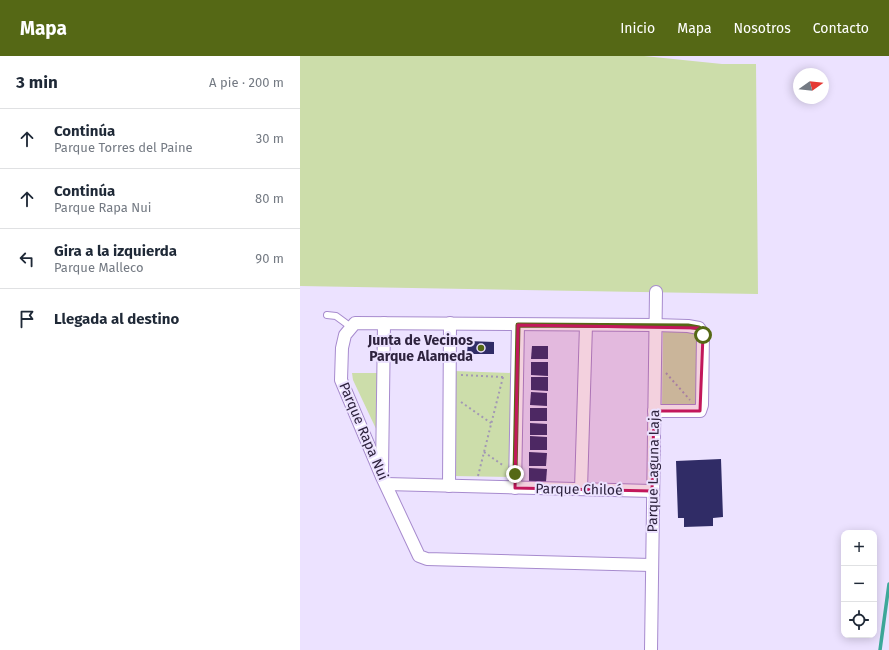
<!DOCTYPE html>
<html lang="es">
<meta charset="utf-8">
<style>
body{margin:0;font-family:"Fira Sans",sans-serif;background:#f6f6f7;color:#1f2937}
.controls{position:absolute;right:12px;bottom:12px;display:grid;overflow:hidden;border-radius:8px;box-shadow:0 2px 10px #0003}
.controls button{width:36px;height:36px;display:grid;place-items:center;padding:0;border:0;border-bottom:1px solid #e0e1e3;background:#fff;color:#1f2937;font:20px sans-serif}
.compass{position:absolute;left:493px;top:12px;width:36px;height:36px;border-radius:50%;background:#fff;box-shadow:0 2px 10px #0003;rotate:75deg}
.stop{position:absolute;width:12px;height:12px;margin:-9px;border:3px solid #556815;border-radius:50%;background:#fff}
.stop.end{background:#556815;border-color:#fff;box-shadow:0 1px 4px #0008}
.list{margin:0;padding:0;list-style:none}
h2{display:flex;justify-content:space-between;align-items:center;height:52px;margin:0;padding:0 16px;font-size:17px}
h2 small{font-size:13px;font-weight:400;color:#747a83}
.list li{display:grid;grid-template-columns:26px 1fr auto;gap:12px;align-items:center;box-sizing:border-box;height:60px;padding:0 16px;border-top:1px solid #e0e1e3}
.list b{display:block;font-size:15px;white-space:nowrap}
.list p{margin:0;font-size:13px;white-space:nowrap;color:#747a83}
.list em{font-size:13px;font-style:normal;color:#747a83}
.icon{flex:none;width:22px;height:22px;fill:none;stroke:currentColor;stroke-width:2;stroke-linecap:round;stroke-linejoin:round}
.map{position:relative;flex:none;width:589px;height:594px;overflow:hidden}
header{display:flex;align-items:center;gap:24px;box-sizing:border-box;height:56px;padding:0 20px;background:#556815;color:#fff}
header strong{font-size:19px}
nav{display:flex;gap:22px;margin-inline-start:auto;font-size:14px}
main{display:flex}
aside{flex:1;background:#fff}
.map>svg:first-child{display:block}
.green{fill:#cda}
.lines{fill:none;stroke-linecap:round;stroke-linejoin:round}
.stream{stroke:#3da99a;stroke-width:3.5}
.building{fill:#302c66}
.lane-casing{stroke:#a78bce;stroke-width:8}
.street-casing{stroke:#a78bce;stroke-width:14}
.path{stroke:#a298b4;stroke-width:2;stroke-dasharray:2 3;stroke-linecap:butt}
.lane{stroke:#fff;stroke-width:6}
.street{stroke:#fff;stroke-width:12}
.route{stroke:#556815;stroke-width:5}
.marked{fill:#c2185b;fill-opacity:0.2;stroke:#c2185b;stroke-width:3;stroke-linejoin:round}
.poi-dot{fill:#556815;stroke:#ece2ff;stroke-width:1.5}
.labels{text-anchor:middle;stroke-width:4;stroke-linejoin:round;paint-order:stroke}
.poi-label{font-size:14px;font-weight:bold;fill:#2e233e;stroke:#ece2ff;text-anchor:end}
.street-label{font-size:14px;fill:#2e233e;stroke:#ece2ff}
</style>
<header>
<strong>Mapa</strong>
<nav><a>Inicio</a><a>Mapa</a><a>Nosotros</a><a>Contacto</a></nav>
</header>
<main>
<aside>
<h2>3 min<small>A pie · 200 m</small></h2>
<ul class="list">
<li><svg class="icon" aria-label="ahead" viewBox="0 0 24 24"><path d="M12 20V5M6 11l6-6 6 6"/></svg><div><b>Continúa</b><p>Parque Torres del Paine</p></div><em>30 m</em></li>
<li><svg class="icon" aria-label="ahead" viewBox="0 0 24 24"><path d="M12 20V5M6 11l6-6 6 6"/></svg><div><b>Continúa</b><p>Parque Rapa Nui</p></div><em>80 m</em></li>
<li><svg class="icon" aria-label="left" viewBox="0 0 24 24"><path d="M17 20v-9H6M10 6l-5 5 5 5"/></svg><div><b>Gira a la izquierda</b><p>Parque Malleco</p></div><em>90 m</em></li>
<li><svg class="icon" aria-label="arrive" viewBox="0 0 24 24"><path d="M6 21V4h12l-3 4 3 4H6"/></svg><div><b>Llegada al destino</b></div></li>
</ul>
</aside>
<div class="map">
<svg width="589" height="594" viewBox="0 0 589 594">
<rect width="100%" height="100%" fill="#ece2ff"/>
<g class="green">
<polygon points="0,0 344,0 422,8 456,8 458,238 0,230"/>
<polygon points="363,273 396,275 398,280 397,349 362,353"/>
<polygon points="154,315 213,317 212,421 153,420"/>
<polygon points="52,317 79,317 78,377 53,324"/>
</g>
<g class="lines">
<polyline class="stream" points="580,594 589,528"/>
</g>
<g class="building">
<polygon points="168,285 194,286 194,298 167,298"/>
<polygon points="232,290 248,290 248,303 231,303"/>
<polygon points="231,306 248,306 248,320 231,319"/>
<polygon points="231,321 248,321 248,335 231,334"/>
<polygon points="231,336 247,337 247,350 230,349"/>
<rect x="230" y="352" width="17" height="13"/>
<polygon points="230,367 247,368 247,379 230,379"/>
<polygon points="230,380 247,381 247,394 230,394"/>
<polygon points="229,396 247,397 246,410 229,410"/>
<polygon points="421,403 423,461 413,462 413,470 384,471 384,462 378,462 376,405"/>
<polygon points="229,412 247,413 246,426 229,425"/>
</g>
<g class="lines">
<g class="lane-casing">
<polyline id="lane" points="27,259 36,260 51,271"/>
</g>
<g class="street-casing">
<g id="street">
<polyline points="82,416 84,267"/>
<polyline points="86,428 352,435"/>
<polyline points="149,430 150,267"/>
<polyline points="215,432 218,269"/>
<polyline points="281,433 286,269"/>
<polyline points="351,509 127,503 119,500 82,421 41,324 42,292 45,279 55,267 355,269 388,270 399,272 403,279 402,349 400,355 354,355"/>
<polyline points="351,594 356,236"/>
</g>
</g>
<g class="path">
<polyline points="366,317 390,344"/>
<polyline points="161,319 203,321"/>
<polyline points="161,346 191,367"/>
<polyline points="184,396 204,410"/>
<polyline points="178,420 203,321"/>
</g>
<use href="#lane" class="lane"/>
<use href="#street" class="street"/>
</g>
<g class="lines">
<polyline class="route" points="215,418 218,269 388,270 399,272 403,279"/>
</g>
<path class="marked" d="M218 269 399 272 403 279 400 355H354L352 435 215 432Z"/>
<circle class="poi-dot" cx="181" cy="292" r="4"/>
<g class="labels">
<g class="poi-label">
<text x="173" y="289">Junta de Vecinos<tspan x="173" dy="16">Parque Alameda</tspan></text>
</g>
<g class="street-label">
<text transform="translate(64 375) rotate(67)" y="5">Parque Rapa Nui</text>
<text transform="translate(353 415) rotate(-89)" y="5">Parque Laguna Laja</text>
<text transform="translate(279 433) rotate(1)" y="5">Parque Chiloé</text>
</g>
</g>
</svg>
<div class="controls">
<button>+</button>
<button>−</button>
<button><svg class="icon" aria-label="locate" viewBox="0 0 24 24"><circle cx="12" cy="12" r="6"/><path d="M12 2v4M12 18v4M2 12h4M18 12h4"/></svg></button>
</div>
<svg class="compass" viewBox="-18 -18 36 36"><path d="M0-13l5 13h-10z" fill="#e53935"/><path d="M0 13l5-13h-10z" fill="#747a83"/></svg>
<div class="stop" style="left:403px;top:279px"></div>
<div class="stop end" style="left:215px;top:418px"></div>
</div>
</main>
